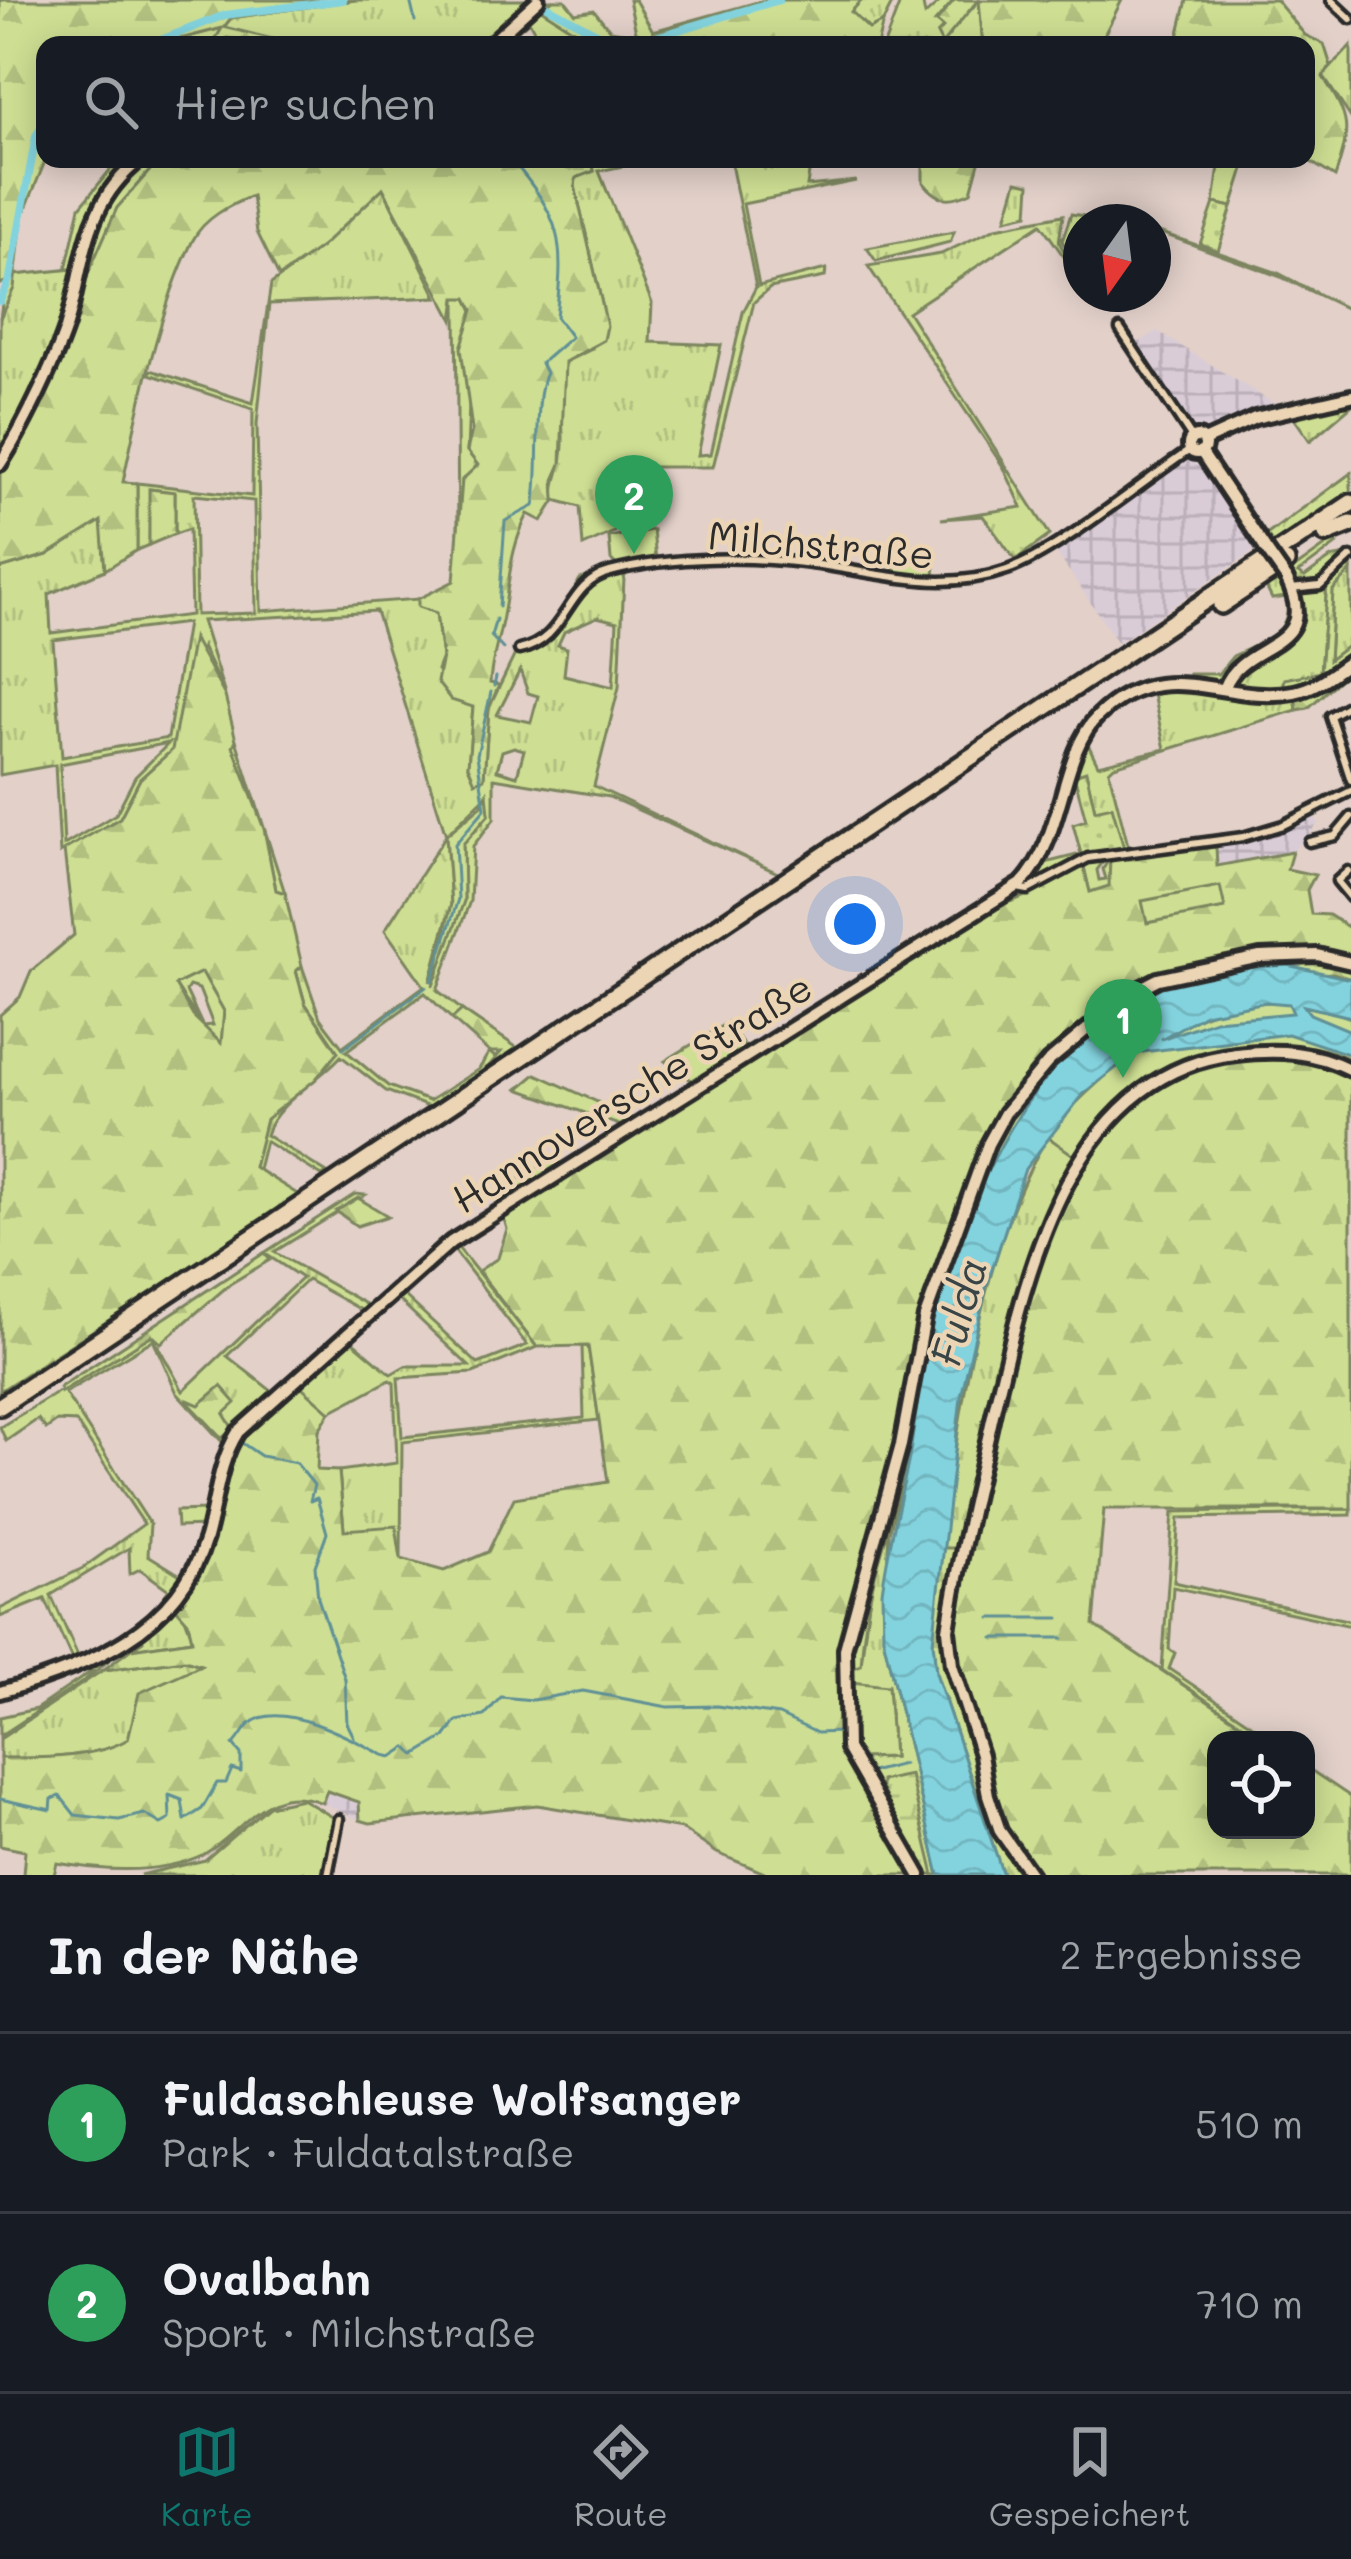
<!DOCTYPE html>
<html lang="de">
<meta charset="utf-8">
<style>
body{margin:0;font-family:Mali,sans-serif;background:#20242c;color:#f1f3f6}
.controls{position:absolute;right:36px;bottom:36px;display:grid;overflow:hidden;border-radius:24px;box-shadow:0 6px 30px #0003}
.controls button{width:108px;height:108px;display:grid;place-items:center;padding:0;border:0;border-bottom:3px solid #363941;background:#171b24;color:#f1f3f6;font:60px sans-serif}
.compass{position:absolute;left:1063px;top:204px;width:108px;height:108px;border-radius:50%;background:#171b24;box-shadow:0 6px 30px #0003;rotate:194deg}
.you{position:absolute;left:855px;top:924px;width:42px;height:42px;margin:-30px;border:9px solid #fff;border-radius:50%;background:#1a73e8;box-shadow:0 0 0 18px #1a73e833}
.badge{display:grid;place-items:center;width:78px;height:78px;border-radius:50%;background:#0f766e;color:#fff;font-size:39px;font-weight:700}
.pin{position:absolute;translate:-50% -99px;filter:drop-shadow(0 3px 6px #0008)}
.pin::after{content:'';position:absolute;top:63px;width:42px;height:36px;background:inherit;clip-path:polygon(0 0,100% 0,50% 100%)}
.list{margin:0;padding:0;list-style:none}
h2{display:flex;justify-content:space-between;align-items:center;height:156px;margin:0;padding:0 48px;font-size:51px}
h2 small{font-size:39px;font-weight:400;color:#9ea1a6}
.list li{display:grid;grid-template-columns:78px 1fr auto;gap:36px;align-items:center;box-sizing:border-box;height:180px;padding:0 48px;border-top:3px solid #363941}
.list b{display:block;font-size:45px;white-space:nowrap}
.list p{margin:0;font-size:39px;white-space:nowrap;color:#9ea1a6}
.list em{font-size:39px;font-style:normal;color:#9ea1a6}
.icon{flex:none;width:66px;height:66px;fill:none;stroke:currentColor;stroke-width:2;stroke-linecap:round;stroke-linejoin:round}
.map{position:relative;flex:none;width:1351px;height:1875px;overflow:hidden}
.search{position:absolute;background:#171b24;box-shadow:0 6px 30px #0003;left:36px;right:36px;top:36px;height:132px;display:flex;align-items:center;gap:30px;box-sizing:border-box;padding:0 42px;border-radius:24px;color:#9ea1a6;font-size:45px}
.sheet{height:516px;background:#171b24}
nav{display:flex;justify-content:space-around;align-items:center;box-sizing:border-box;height:168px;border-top:3px solid #363941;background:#171b24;font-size:33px;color:#9ea1a6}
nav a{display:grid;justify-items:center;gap:6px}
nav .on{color:#0f766e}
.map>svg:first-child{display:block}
.industrial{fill:url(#industrial-grid)}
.grass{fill:url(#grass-tufts);stroke:#7c855f;stroke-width:3;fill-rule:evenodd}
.forest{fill:url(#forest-firs);stroke:#7c855f;stroke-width:3;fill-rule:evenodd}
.wetland{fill:url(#wetland-marsh);stroke:#7c855f;stroke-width:3}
.park{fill:#cedf93;stroke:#7c855f;stroke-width:3}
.garden{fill:url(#garden-dots);stroke:#7c855f;stroke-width:3}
.water{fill:url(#water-waves);stroke:#609096;stroke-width:3;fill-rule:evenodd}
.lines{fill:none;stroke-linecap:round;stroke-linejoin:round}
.stream{stroke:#609096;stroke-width:3}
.river{stroke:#83d3de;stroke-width:8}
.street-casing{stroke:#2b2b2b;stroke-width:15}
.secondary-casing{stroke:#2b2b2b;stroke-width:20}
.highway-casing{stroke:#2b2b2b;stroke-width:24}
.street{stroke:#ecd5b5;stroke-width:6}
.secondary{stroke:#ecd5b5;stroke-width:10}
.highway{stroke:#ecd5b5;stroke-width:15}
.secondary-bridge-casing{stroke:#2b2b2b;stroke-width:20;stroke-linecap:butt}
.secondary-bridge{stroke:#ecd5b5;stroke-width:10}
.labels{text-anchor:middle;stroke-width:9;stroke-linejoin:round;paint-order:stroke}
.street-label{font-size:39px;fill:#2b2b2b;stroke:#ecd5b5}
.water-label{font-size:42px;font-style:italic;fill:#384446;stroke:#ecd5b5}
</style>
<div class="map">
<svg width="1351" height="1875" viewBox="0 0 1351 1875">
<defs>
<pattern id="industrial-grid" width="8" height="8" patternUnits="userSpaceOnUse" patternTransform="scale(3)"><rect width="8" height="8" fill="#daccd7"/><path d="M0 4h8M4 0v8" fill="none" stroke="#bbafb9"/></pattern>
<pattern id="grass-tufts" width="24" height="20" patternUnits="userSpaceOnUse" patternTransform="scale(3)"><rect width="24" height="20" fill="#cedf93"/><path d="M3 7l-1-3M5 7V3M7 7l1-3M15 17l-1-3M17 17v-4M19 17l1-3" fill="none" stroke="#b1c07f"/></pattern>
<pattern id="forest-firs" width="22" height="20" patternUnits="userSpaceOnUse" patternTransform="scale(3)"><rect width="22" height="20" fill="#cedf93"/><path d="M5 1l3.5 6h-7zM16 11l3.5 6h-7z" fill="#b1c07f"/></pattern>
<pattern id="wetland-marsh" width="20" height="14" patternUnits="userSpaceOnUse" patternTransform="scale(3)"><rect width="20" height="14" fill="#cedf93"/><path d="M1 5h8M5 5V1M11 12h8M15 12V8" fill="none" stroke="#b1c07f"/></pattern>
<pattern id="garden-dots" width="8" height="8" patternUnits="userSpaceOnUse" patternTransform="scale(3)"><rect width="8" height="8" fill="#cedf93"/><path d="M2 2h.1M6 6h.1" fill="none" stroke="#b1c07f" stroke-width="1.8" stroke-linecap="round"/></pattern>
<pattern id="water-waves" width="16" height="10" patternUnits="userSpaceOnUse" patternTransform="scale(3)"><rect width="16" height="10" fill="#83d3de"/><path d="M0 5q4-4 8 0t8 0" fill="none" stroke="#71b5bf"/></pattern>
</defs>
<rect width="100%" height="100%" fill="#e2d0c9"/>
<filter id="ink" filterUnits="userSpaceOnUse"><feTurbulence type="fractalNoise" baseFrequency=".00833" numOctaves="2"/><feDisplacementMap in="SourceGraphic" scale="24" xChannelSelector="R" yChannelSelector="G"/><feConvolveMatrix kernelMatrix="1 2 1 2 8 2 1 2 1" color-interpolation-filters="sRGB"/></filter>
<g filter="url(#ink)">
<g class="industrial">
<polygon points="1157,331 1276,405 1277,408 1197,431 1135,345"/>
<polygon points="1187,461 1200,465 1257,549 1118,643 1054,549"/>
<polygon points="1310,813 1319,823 1292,852 1216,866 1216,847"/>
<polygon points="326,1791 360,1802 360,1820 322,1803"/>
</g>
<g class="grass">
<polygon points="355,0 553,0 542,9 597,45 542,45 529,21 500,45 297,45 224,28 212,45 157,45 223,28 231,18"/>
<polygon points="629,0 635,0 653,31 765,0 649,36 636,32"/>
<polygon points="862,0 894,0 883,22 869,29 851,11"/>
<polygon points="901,0 922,0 925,15 942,0 954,0 936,21 969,12 979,0 983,45 884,45"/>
<polygon points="1351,46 1351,118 1323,76"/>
<polygon points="132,159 172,159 153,167 117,208 0,472 0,318 15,275 72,269 85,220"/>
<path d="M592 159H657L599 171 652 303 650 342 721 345 698 455 711 454 743 312 756 287 730 159H811L807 186 856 181 743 204 759 286 826 269 825 277 770 288 754 302 713 467H635L614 532 583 546 580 507 555 500C553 484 558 477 561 462 568 429 554 393 565 362L592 349 602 304 575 186 576 178 594 171Z"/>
<polygon points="1017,181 1030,184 1028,214 1006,219"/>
<path d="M383 188 437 297 269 304 257 424 261 611 418 599 419 607 436 613 442 657 437 670 473 707 468 766 484 777 489 708 519 646 548 634 580 579 630 566 624 578 619 687 594 786 780 874 609 797 494 778V819L473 846 470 901 437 990 462 1010 452 1019 425 993 346 1051 388 1086 429 1101 479 1069 489 1052 496 1058 483 1073 429 1107 386 1091 341 1056C319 1081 275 1103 266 1135L327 1173 322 1176 265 1141 258 1169 254 1167 266 1119 338 1052 305 1003 296 970 302 966 320 1018 342 1047 424 986 385 930 446 835 376 611 202 621 225 695 202 647 172 750 140 779 120 818 60 853 55 765 0 775V569L47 555 102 520 105 570 49 594 51 633 191 615 189 529 175 534V492L150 489 149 545 137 550V483L252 496 253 409 149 374 151 370 253 403 271 284 321 247ZM194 495 254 501 256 613 196 615ZM597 617 617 622 613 687 564 675 567 648 558 645 564 632ZM187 623 168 738 62 757 53 640ZM520 670 528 693 538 696 531 722 497 715ZM169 743 135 777 116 814 64 845 60 764ZM514 747 524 750 517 776 497 770 502 751ZM486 796 489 814 463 844 464 901 430 982 451 904 446 835Z"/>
<polygon points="1071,214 1125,222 1081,222 1081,271 1062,241"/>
<polygon points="1063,215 1059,242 1081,281 1041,224 908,312 1050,535 1015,560 983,516 941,519 1022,507 1004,468 868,266 941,254 996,228"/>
<polygon points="1153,230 1278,273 1351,311 1281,277"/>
<polygon points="954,232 950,242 876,261 867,248"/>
<polygon points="456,297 467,298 473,310 467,451 478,465 462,480 458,534"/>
<polygon points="1351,399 1351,406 1310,441 1294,418"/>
<polygon points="1351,473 1351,494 1272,550 1265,536"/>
<polygon points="895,558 935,562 934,578 893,573"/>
<polygon points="1351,571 1351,643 1329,662 1333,590"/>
<polygon points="1288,573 1311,587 1327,584 1320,673 1284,679 1282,687 1294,688 1297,710 1114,766 1109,771 1129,849 1074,860 1036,879 1041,864 1081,854 1095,810 1086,772 1074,775 1085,738 1098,765 1165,749 1153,694 1186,689 1189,674 1218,674 1233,656 1279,635 1290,607 1287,597 1272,599 1266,587"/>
<polygon points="236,740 285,893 276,891 264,829 233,746"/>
<polygon points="1110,858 1110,886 1090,893 1083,862 1105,859 1097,870 1099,880 1106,879 1103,869"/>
<polygon points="202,972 224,1011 222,1045 203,1026 213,1025 199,989 189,986 186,991 202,1025 175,985"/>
<path d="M1202 1043 1194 1057 1089 1143 1044 1221 1010 1317 998 1386 954 1549 942 1548C960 1411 991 1125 1129 1056 1149 1046 1180 1046 1202 1043Z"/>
<polygon points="550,1159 563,1164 499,1203 496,1194"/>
<path d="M355 1194 365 1195 274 1252 371 1307 365 1312 307 1280 227 1356 273 1392C225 1434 222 1468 207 1526L177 1527 176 1511 206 1510 224 1444 177 1393 153 1340 65 1393 150 1524 148 1555 185 1578 160 1612 155 1609 169 1590 140 1569 130 1574 129 1548 51 1595 81 1663 75 1666 45 1599 0 1617V1609L83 1568 144 1524 76 1422 57 1421 46 1429 38 1419 6 1441 0 1427 152 1335 183 1391 302 1278 264 1253ZM221 1387 235 1403 223 1415 230 1423 222 1437 185 1399 199 1406Z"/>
<polygon points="288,1202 292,1206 0,1400 0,1391"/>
<polygon points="456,1245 537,1347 473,1373 398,1378 402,1437 584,1418 582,1346 588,1346 599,1420 402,1442 401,1559 397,1558 344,1530 339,1471 397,1463 394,1383 390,1380 330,1412 296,1382 304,1382 352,1341 391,1374 405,1366 469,1366 398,1299 403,1294 478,1364 527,1345 453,1249"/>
<path d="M908 1462 889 1533 883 1637 939 1875H923L837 1730H846L838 1721V1673L842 1680 843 1671 861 1664 870 1592ZM888 1686 893 1757 859 1758 851 1731Z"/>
<polygon points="1351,1509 1351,1515 1179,1518 1174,1582 1351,1621 1351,1626 1173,1587 1169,1649 1175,1653 1169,1669 1275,1740 1265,1740 1162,1670 1173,1512"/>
<polygon points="178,1598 193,1640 131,1649 143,1641 142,1633"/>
<polygon points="135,1638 84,1681 0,1736 0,1717 36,1709 92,1671 76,1670"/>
<path d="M185 1660 201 1665C159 1684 146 1693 128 1740 95 1758 38 1759 0 1758V1739L103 1670Z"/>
<polygon points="302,1799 336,1819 325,1875 140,1875 205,1860 268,1806"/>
</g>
<g class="forest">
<polygon points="0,0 355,0 231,18 224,27 297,45 227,38 222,45 212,45 222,28 157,45 45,45 46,159 22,218 14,288 0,318 5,282 0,284"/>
<polygon points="553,0 565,0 575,13 594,10 610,30 649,36 765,0 862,0 851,12 869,29 883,22 877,45 597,45 541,9"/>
<polygon points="954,0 978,0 942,44 937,34 943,28 936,22"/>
<polygon points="979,0 1122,0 1099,45 983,45"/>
<path d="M1187 0H1276L1305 35 1324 44 1331 66 1323 77C1351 120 1351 128 1335 177L1306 159V45H1176Z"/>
<polygon points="119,159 132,159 85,220 72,269 66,269 80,207"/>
<path d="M172 159H592L594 171 576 178 575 186 607 326 604 340 565 362 561 464 554 480 555 500 542 521 528 514C507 555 511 582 501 626 497 646 491 662 490 683L499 685 489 708 484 778 475 782 468 766 473 707 451 700 437 682 442 657 436 613 418 607V599L454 581 462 480 478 465 467 451 472 430 461 348 473 310 467 298H456L453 320 383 188 321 247 279 277 257 232 252 196C230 205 204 218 193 240 160 306 138 409 123 482L137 483V550L105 570 101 521 47 555 0 569V472L117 208 153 167Z"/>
<path d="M923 159H980L971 192C950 202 938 201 923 182Z"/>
<polygon points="149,489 175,492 175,534 149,545"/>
<polygon points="1335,539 1337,544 1298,573 1305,577 1331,558 1351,554 1351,571 1333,590 1329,660 1351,643 1351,669 1308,708 1297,710 1294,688 1282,688 1284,679 1320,672 1327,584 1300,587 1288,573"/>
<path d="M193 638 225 696 236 740 233 746 264 829 276 890 285 893 302 966 296 971 305 1003 338 1052 315 1080 266 1119 254 1167 299 1195 483 1073 501 1052H489L452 1019 462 1010 519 1049 514 1057 0 1391V1015L20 997 31 971 74 935 64 850 120 818 140 779 172 750ZM202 972 224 1011 221 1043 193 1016 175 985Z"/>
<polygon points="487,793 489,814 463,844 464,901 433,986 451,904 446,835 481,806"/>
<path d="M1216 847 1217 866 1292 852 1287 869 1315 875 1307 890 1311 914 1329 915 1351 929V979L1333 973C1290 976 1195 975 1159 986 1144 991 1126 1006 1113 1016 1007 1095 955 1226 926 1352 917 1387 919 1426 908 1461 888 1528 865 1593 861 1665L838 1674 839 1738 919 1875H769L717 1853 682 1829 537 1805 370 1823 360 1820 359 1802 327 1791 322 1803C268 1779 245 1831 204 1854 161 1875 102 1871 57 1863L54 1875H23L25 1851 0 1846V1758C38 1758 95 1759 128 1739L139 1693 201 1665 185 1660 103 1670 131 1649 192 1640 188 1622 175 1607 214 1526 239 1440 296 1382 330 1412 319 1430 317 1470 339 1471 344 1530 396 1526 401 1559 444 1571 488 1552 514 1498 608 1482 588 1346 537 1347 478 1271 498 1258 507 1229 499 1203 622 1126 518 1089 536 1074 637 1120 1001 904C1030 899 1055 876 1083 864L1090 892 1109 886 1110 858Z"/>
<path d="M1288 1034 1351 1055V1509H1104L1094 1625 1265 1740H1216V1830H1306V1767L1351 1797V1875H1003L936 1673 933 1642 942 1548H955C969 1495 987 1441 998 1387 1022 1268 1064 1105 1193 1058L1192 1050Z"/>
<polygon points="358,1198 388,1216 357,1226 336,1211"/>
<polygon points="264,1253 270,1260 230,1284 161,1343 152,1335 61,1392 60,1387"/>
<polygon points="221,1386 236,1403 224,1414 233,1429 222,1438 185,1399 199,1405"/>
</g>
<polygon class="wetland" points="910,1775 934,1875 924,1875 881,1788 881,1781"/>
<g class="park">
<polygon points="1220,159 1247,159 1232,207 1214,203"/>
<polygon points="653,530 656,560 619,567 611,560 609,537"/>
<polygon points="1220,886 1225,908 1147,923 1142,901"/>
<path d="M1280 1002 1312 1004 1351 1018V1059C1314 1042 1280 1042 1241 1046 1163 1054 1118 1094 1076 1157L1045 1135C1107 1068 1184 1000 1280 1002Z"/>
<polygon points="728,1022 747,1050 702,1079 694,1082 665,1061"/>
<polygon points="851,1682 888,1686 893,1757 858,1758 851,1731"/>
</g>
<g class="garden">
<polygon points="1214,203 1232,207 1218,251 1200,244"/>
<polygon points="1086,771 1095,810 1112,806 1124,848 1081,854 1073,824 1086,820 1074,775"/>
</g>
<path class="water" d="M1287 965 1351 979V1017L1304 1006 1310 1014 1351 1031V1055L1288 1034 1135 1053 1084 1093 1025 1169 986 1288 961 1397 933 1642 936 1673 1003 1875H939L883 1637 882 1592C888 1546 900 1503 909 1458 917 1413 920 1367 932 1323 966 1197 1033 1040 1161 986 1200 969 1245 968 1287 965ZM1266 1002 1289 1004 1293 1013 1215 1020 1161 1039 1205 1014Z"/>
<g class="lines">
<g class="stream">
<polyline points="410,0 415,21"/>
<path d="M499 607 505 521 534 506C541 474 533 398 546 373L541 363 571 337 556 317C565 240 562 219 511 159"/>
<polyline points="496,619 491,636 503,649"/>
<polyline points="494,686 496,677"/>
<polyline points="432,981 458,899 455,844 485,809 477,755 491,692"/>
<polyline points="343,1049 426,987"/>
<polyline points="239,1441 261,1456 296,1463 314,1485 310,1501 317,1498 327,1533 315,1566 318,1598 345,1679 347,1723 354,1737"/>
<polyline points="991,1618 1059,1618"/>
<polyline points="993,1638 1063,1638"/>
<polyline points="864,1769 871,1772 903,1764"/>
<path d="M0 1799 51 1810 52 1799 60 1796 75 1815 119 1820 144 1814 161 1824 170 1819 169 1795 182 1800 185 1820 202 1809 217 1783H226L232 1769 241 1772V1754L233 1745C240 1739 244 1728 251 1723 281 1699 358 1742 383 1755L392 1757 407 1747 415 1755 445 1737 457 1721 484 1716 501 1697 533 1700 583 1691 668 1707 717 1706 779 1715 817 1733 840 1732"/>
</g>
<g class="river">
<polyline points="537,1 604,37 649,39 779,0"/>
<polyline points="148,45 225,15 343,0"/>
<polyline points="0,301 10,278 36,136 45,122"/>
</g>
<g class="street-casing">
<g id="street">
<polyline points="1331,0 1351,19"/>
<polyline points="1120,329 1192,438"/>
<polyline points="1291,589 1320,586 1351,557"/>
<path d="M519 650C569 639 564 584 610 572 674 555 753 556 819 565 884 574 942 593 1007 570 1055 554 1143 481 1190 450"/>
<polyline points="1351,704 1330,716 1351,780"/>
<polyline points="1309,842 1335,836 1351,817"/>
<polyline points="1348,871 1337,881 1351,898"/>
<polyline points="1017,888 1028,890 1088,858 1243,837 1283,825 1351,791"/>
<polyline points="328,1875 339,1819"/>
</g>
</g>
<g class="secondary-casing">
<g id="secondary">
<polyline points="489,45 538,0"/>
<circle cx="1197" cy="445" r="8"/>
<polyline points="1204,441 1255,418 1351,396"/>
<polyline points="1202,453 1265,548"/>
<path d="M0 464C22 430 53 366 66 328 86 264 81 205 141 159"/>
<path d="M1225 687C1242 640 1324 652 1286 578"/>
<path d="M0 1692C85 1668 179 1631 206 1538 216 1503 218 1463 238 1432L451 1242 1021 884C1064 840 1060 753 1098 716 1163 653 1224 705 1294 692 1316 688 1333 673 1351 661"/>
<polyline points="920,1875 847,1748 845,1649 901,1445 925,1317 988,1144 1005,1113 1048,1062 1129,994 1158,979 1260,957 1317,955 1351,963"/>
<path d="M1031 1875 1000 1831 988 1795 981 1755 952 1665 948 1630C959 1557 977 1487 993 1415 1025 1280 1067 1073 1236 1054 1278 1049 1313 1051 1351 1070"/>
</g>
</g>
<g class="highway-casing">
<g id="highway">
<polyline points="1326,534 1351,524"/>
<polyline points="1221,605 1286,562"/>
<polyline points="0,1406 1351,503"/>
</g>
</g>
<use href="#street" class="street"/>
<use href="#secondary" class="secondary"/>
<use href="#highway" class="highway"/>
<g class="secondary-bridge-casing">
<polyline id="secondary-bridge" points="1265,548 1286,578"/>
</g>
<use href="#secondary-bridge" class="secondary-bridge"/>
</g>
</g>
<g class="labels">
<g class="street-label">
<text transform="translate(821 545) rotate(5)" y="14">Milchstraße</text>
<text transform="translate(632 1093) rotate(-32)" y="14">Hannoversche Straße</text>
</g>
<g class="water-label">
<text transform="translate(959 1312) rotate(-75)" y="15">Fulda</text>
</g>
</g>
</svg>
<div class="controls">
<button><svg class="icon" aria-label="locate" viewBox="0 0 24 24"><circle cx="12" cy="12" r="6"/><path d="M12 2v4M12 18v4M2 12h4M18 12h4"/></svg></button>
</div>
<svg class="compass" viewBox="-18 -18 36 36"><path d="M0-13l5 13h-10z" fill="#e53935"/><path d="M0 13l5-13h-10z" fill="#9ea1a6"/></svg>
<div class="you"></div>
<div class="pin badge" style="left:1123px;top:1078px;background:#2e9e5b">1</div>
<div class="pin badge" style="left:634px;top:554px;background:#2e9e5b">2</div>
<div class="search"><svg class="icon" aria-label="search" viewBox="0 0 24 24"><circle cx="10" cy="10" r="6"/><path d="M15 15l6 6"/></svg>Hier suchen</div>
</div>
<section class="sheet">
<h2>In der Nähe<small>2 Ergebnisse</small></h2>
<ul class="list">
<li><span class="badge" style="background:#2e9e5b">1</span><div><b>Fuldaschleuse Wolfsanger</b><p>Park · Fuldatalstraße</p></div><em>510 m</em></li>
<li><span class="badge" style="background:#2e9e5b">2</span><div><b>Ovalbahn</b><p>Sport · Milchstraße</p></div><em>710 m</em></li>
</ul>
</section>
<nav>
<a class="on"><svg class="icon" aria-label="map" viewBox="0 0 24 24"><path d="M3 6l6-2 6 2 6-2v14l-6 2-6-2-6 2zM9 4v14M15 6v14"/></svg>Karte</a>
<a><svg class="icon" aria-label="directions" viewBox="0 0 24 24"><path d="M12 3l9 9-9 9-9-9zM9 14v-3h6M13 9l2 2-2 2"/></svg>Route</a>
<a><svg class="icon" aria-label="saved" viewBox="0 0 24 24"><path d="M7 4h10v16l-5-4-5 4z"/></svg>Gespeichert</a>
</nav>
